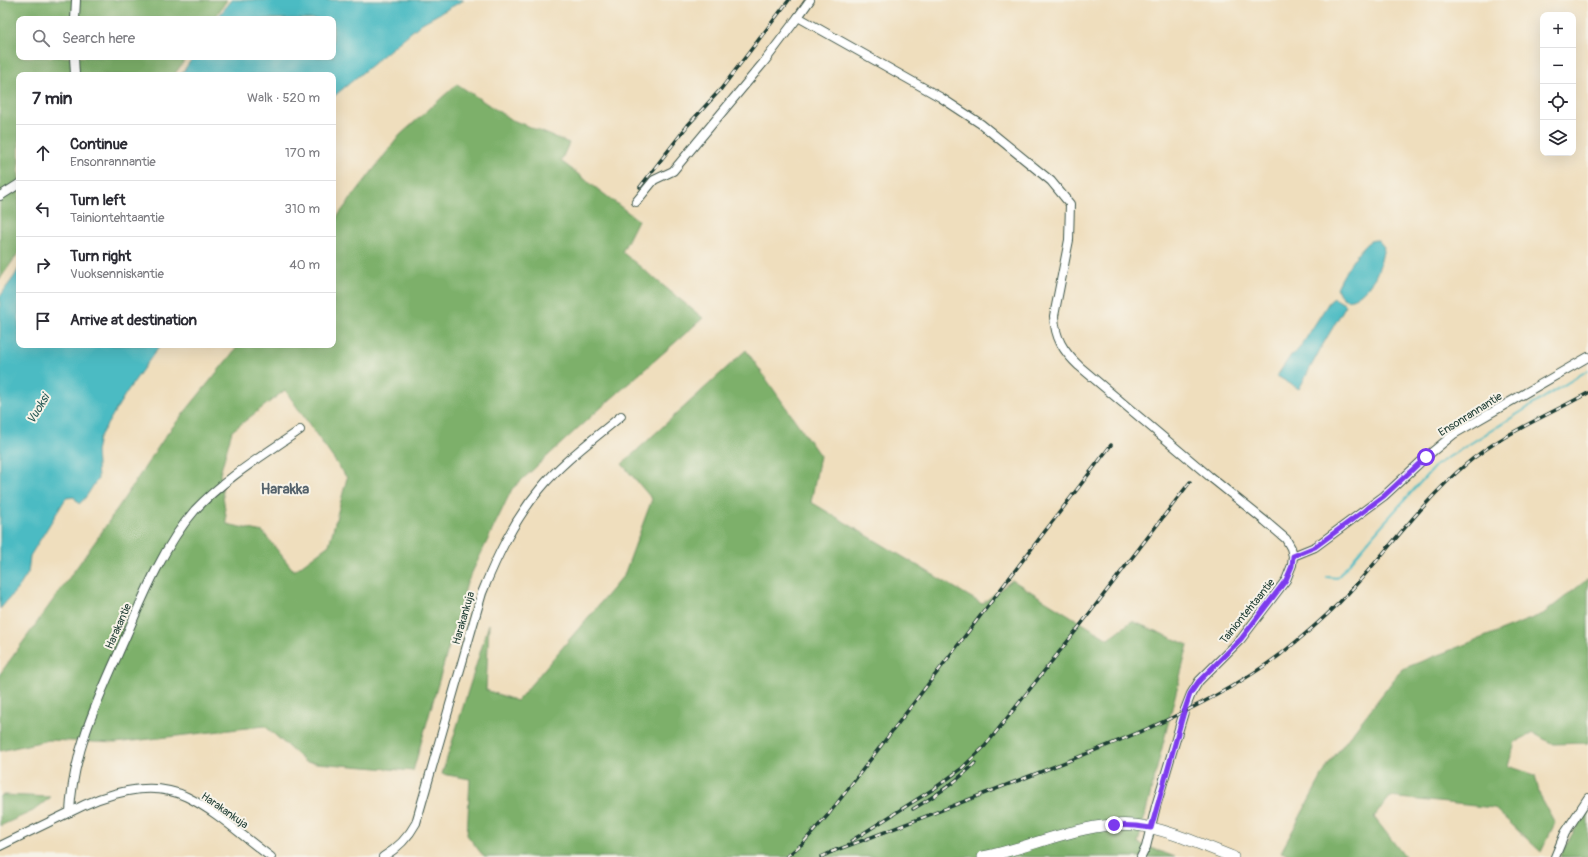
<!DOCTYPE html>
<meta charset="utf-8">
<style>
body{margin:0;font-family:Pangolin,sans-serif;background:#f7f7f7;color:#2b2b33}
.controls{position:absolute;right:12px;top:12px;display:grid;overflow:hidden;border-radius:8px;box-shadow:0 4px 16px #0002}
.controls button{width:36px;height:36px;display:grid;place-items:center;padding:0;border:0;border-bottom:1px solid #e1e1e2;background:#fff;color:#2b2b33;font:20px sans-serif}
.stop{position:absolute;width:12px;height:12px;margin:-9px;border:3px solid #7c3aed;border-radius:50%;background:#fff}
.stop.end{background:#7c3aed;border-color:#fff;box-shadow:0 1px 4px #0008}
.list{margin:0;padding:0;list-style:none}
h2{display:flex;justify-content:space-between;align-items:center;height:52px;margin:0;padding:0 16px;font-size:17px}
h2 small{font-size:13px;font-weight:400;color:#7c7c81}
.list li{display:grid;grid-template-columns:26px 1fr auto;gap:12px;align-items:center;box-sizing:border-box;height:56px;padding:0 16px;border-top:1px solid #e1e1e2}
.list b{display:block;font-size:15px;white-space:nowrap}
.list p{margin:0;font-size:13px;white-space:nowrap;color:#7c7c81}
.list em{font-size:13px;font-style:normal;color:#7c7c81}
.icon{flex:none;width:22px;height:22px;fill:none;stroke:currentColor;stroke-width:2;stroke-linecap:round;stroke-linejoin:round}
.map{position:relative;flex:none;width:1588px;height:857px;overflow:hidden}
.search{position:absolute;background:#fff;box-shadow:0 4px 16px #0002;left:16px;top:16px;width:320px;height:44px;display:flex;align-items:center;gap:10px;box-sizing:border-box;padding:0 14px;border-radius:8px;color:#7c7c81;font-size:15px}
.panel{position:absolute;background:#fff;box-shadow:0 4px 16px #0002;left:16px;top:72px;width:320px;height:276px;border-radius:8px}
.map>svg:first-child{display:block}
.forest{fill:#7db06b;stroke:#4e7650;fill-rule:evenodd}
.water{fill:#4cbbc3;stroke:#367c7c}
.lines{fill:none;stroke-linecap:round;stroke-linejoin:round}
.stream{stroke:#4cbbc3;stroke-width:2}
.street-casing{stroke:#3e5549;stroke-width:10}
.secondary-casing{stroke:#3e5549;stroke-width:12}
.street{stroke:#fff;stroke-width:8}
.secondary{stroke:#fff;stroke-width:11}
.rail-casing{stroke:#1f3d34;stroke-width:3.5}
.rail{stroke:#f7f3e8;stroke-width:2;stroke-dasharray:6;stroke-linecap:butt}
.route{stroke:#7c3aed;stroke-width:5}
.labels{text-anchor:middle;stroke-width:4;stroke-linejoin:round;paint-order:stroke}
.street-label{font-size:11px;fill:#1f3d34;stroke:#f7f3e8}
.water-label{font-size:12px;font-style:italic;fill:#2a5c58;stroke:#f7f3e8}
.district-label{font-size:15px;font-weight:bold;fill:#55636c;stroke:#f7f3e8}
</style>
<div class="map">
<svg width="1588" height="857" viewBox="0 0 1588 857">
<rect width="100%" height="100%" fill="#f7f3e8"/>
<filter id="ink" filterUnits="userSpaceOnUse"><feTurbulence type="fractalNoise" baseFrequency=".025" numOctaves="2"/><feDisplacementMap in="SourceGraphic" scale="8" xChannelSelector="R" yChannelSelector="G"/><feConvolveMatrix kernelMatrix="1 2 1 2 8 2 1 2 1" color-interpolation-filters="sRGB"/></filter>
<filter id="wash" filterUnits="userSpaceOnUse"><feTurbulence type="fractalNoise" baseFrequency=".012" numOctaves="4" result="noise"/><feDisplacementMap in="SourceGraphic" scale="16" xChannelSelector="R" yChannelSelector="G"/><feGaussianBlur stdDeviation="0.9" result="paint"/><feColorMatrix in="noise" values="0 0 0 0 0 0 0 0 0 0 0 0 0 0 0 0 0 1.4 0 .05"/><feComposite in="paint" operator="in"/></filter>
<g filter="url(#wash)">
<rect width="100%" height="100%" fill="#efdebd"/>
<g class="forest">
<polygon points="0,0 227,0 214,19 19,19 19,57 187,57 174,75 19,75 19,252 0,279"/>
<path d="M457 84 510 119 569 143 561 161 638 220 622 252 703 318 578 428 512 489 467 583 413 771 305 762 265 726 115 743 49 740 0 751V674L97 539 167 434 239 345H333V222L400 135ZM285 390 347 478 329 545 294 571 263 532 227 524 220 474 232 431Z"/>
<polygon points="746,350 820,456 811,502 982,604 1012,580 1108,639 1132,621 1188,645 1138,843 1175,857 484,857 467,835 470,779 442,774 489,624 486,690 517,701 624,575 652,499 622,464"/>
<polygon points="1588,579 1588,743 1553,744 1533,733 1515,742 1508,766 1535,775 1540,796 1555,823 1541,852 1494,808 1390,797 1374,817 1405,857 1295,857 1281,852 1329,763 1402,669 1543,614"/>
<polygon points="4,795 51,797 33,811 0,826 0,796"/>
<polygon points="1588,806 1588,857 1560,857 1561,854"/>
</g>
<g class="water">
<polygon points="232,0 464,0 422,23 333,97 333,75 181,75 193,57 333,57 333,19 216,19"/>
<path d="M1378 240 1384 247C1382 256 1380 268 1375 277 1367 290 1345 314 1337 288 1342 276 1359 248 1369 242 1371 240 1376 240 1378 240Z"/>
<path d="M19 268V345H160L126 393 99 438 96 451 98 479C91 487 88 497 79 504L74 497 66 498 30 556 28 573 19 587 0 609V297C6 286 14 279 19 268Z"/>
<polygon points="1334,298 1346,305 1322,346 1299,389 1277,376 1291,355 1298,350 1305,340 1329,302"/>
</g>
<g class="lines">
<polyline class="stream" points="1327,577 1337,578 1374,534 1436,465 1588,370"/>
</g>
</g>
<g filter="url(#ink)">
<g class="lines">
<g class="street-casing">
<g id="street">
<polyline points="798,17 810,0"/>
<polyline points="75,19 76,0"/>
<polyline points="74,57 75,75"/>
<polyline points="0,196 19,184"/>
<path d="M636 202 654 180 673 171 764 62 798 17 940 97 981 124 1051 181 1070 204 1069 240 1054 316C1055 338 1063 351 1079 366L1209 476 1265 521 1286 539 1291 548 1293 556 1292 565 1286 580 1241 639 1199 681 1191 694 1184 712 1156 806 1146 847 1141 857"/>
<polyline points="1293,556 1315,547 1384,496 1426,457 1454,434 1588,357"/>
<path d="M70 812C104 794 150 779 187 797 218 812 243 837 271 857"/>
<path d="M0 846 70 812C73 747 101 693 127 634 144 594 165 544 195 510 225 478 264 455 300 430"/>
<path d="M383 857C398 848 408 838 416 823L482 593C497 556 514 520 540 489 563 461 594 439 621 416"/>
<polyline points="1555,857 1565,833 1588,798"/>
</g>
</g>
<g class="secondary-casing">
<path id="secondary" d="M983 857C1034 847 1082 821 1135 825 1165 828 1204 846 1233 857"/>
</g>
<use href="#street" class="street"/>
<use href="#secondary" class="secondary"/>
<g class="rail-casing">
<g id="rail">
<polyline points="640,187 688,125 721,89 789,0"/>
<path d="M913 809C935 796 957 782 975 763"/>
<polyline points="851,841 935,788 961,769 985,746 1082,623 1190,482"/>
<path d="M831 852C898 828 964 801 1030 776 1116 742 1206 710 1281 654 1301 638 1321 621 1339 603 1382 559 1417 507 1464 466 1501 434 1545 417 1588 393"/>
<polyline points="786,857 802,844 828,815 1111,445"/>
<polyline points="821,857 836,850"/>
</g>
</g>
<use href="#rail" class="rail"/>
</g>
</g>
<g class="lines" filter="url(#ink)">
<polyline class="route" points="1114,825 1136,826 1151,828 1184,712 1190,694 1199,681 1241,639 1286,580 1292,566 1293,556 1315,547 1384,496 1426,457"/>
</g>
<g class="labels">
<g class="street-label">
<text transform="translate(1470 414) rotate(-32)" y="4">Ensonrannantie</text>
<text transform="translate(1247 611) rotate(-51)" y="4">Tainiontehtaantie</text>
<text transform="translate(463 618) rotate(-74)" y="4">Harakankuja</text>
<text transform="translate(118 626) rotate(-66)" y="4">Harakantie</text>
<text transform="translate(225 810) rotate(35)" y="4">Harakankuja</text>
</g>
<g class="water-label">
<text transform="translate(38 409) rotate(-59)" y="4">Vuoksi</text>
</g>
<g class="district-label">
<text x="285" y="494">Harakka</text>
</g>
</g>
</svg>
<div class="controls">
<button>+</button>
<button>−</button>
<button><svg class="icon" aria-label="locate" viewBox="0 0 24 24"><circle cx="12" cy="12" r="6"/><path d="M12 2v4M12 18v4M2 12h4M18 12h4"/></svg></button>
<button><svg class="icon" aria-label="layers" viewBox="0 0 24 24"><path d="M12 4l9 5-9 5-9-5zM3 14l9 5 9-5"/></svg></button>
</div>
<div class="stop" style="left:1426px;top:457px"></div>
<div class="stop end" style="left:1114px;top:825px"></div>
<div class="search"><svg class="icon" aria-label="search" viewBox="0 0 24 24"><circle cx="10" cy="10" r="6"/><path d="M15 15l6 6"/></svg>Search here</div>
<section class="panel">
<h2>7 min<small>Walk · 520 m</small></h2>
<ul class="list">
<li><svg class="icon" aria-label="ahead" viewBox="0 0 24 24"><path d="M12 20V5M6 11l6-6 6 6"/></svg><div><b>Continue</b><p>Ensonrannantie</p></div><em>170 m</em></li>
<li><svg class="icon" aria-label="left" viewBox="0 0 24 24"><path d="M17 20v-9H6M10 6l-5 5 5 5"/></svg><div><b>Turn left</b><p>Tainiontehtaantie</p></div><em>310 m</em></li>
<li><svg class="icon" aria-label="right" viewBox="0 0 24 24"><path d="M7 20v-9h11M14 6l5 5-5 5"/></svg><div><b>Turn right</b><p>Vuoksenniskantie</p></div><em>40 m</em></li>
<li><svg class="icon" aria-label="arrive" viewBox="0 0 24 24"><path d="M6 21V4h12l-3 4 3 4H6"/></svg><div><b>Arrive at destination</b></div></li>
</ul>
</section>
</div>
